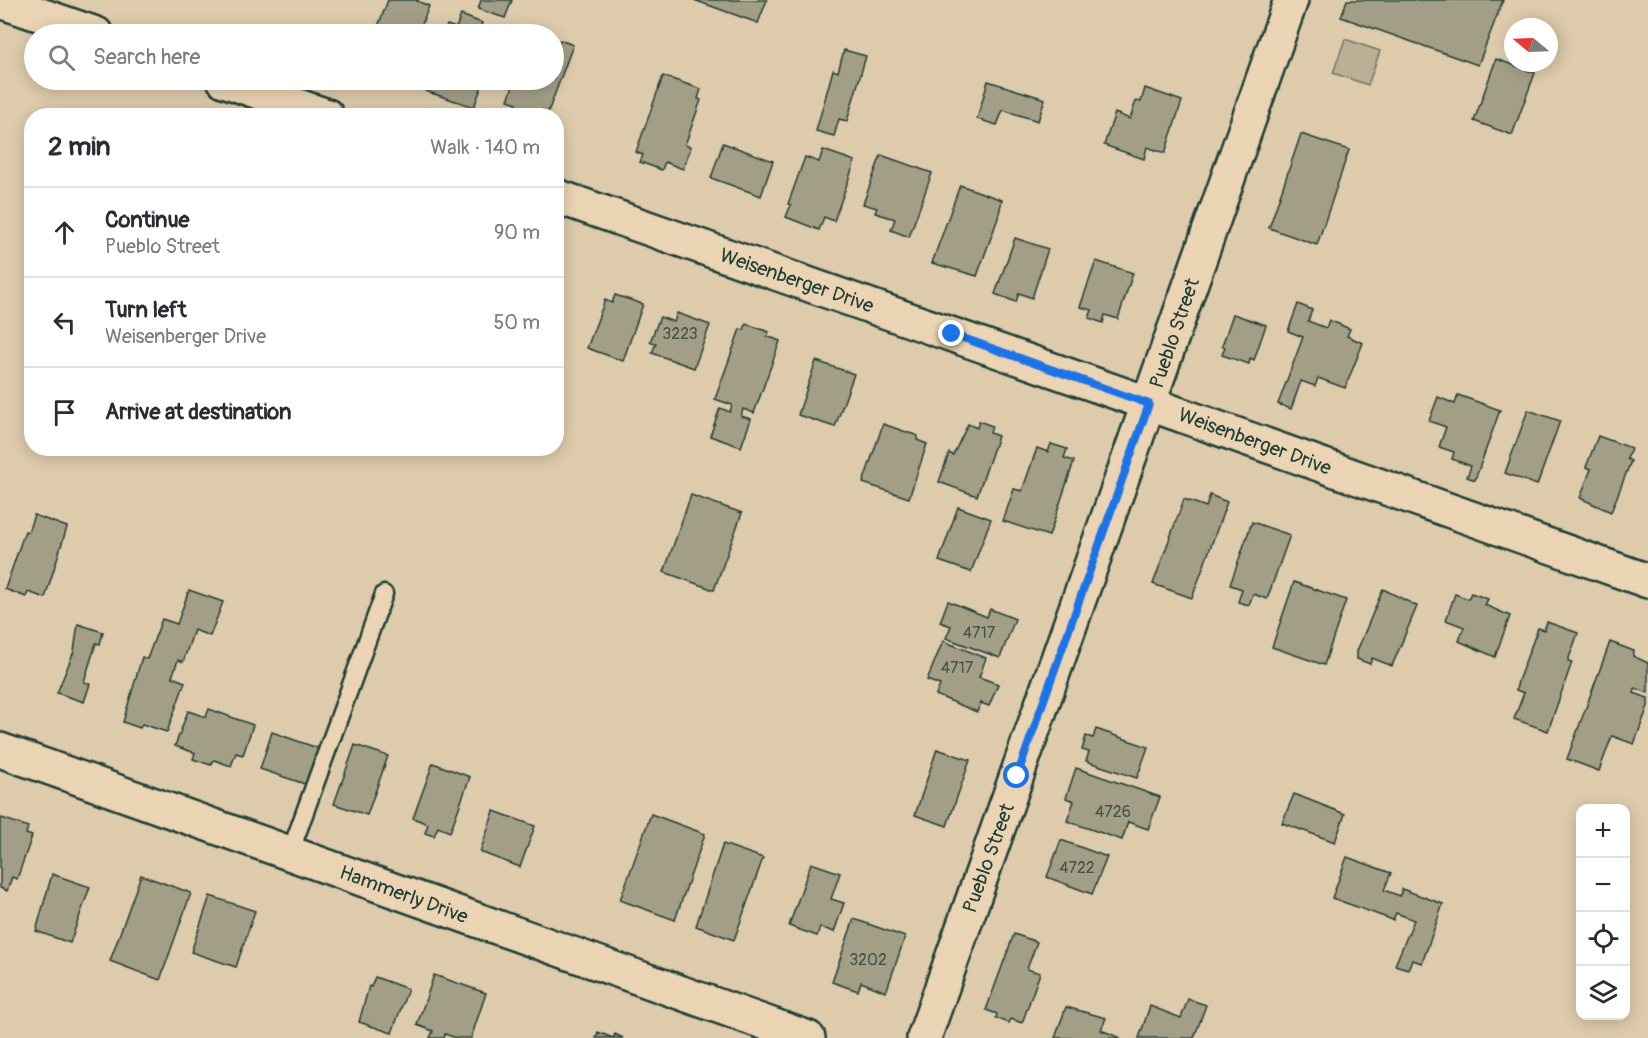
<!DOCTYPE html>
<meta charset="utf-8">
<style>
body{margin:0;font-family:Pangolin,sans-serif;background:#f7f7f7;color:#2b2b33}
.controls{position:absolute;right:18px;bottom:18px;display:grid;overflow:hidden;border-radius:12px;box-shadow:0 3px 15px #0003}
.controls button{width:54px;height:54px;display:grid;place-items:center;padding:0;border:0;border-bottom:2px solid #e1e1e2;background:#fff;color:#2b2b33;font:30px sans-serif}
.compass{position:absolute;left:1504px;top:18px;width:54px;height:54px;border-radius:50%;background:#fff;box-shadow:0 3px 15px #0003;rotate:289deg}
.stop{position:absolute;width:18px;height:18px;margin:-14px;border:4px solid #1a73e8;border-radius:50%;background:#fff}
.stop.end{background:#1a73e8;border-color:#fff;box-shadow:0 2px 6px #0008}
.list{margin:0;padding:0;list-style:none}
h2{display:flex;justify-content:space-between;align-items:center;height:78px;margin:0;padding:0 24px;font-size:26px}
h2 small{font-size:20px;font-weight:400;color:#7c7c81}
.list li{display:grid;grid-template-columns:39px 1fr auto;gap:18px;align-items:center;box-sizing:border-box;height:90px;padding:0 24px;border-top:2px solid #e1e1e2}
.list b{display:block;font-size:22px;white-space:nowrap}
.list p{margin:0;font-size:20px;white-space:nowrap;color:#7c7c81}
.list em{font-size:20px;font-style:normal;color:#7c7c81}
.icon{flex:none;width:33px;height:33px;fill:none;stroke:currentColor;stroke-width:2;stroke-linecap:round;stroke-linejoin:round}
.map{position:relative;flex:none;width:1648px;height:1038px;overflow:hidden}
.search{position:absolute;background:#fff;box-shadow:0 3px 15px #0003;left:24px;top:24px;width:540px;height:66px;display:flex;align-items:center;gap:15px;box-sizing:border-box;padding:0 21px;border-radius:33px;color:#7c7c81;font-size:22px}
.panel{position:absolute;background:#fff;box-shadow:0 3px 15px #0003;left:24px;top:108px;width:540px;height:348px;border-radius:24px}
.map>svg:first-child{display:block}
.green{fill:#bbb095;stroke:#6d7664;stroke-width:1.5}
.building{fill:#a39f87;stroke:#1f3d34;stroke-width:1.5}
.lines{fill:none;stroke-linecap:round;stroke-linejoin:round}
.service-casing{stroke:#1f3d34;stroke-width:21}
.minor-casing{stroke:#1f3d34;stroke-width:38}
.service{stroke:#ead4b3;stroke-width:16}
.minor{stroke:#ead4b3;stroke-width:33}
.route{stroke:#1a73e8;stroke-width:8}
.labels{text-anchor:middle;stroke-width:4.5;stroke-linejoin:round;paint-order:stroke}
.number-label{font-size:16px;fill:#405649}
.street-label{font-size:20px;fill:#1f3d34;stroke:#ead4b3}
</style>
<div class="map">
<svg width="1648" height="1038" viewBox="0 0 1648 1038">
<rect width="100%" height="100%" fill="#decbac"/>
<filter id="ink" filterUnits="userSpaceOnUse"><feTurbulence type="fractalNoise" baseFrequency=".0167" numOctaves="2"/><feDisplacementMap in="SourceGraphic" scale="12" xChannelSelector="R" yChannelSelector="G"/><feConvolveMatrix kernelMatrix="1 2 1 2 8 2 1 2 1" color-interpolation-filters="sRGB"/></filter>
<g filter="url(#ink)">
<polygon class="green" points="1345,39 1380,51 1368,85 1333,73"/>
<g class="building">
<polygon points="388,0 418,0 417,1 429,6 418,34 375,34"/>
<polygon points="481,0 512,0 505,18 478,9"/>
<polygon points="694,0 767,0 758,23"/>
<polygon points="1347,0 1503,0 1478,65 1341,17"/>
<polygon points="461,15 482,23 478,34 444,34 447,25 456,28"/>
<polygon points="560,40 573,45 547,115 538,111 536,116 530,116 515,110 517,103 508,100 515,80 554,80 554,50 556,51"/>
<polygon points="844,50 866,56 847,121 839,119 834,136 816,131 833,70 838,72"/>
<polygon points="1496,59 1535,73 1512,135 1474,121"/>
<polygon points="663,76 701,89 698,99 701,100 685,145 691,147 683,169 665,162 662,170 640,162 643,155 636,152"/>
<polygon points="429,80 484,80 474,107 425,91"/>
<polygon points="988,81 1045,99 1038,121 1003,110 997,125 977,119"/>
<polygon points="1145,88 1182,101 1165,153 1147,147 1144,159 1104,145 1115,113 1130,119 1136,101 1141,102"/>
<polygon points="1301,134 1349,150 1317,245 1269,228"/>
<polygon points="723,143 773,161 761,196 711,178"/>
<polygon points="823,150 855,161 834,221 824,217 819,230 786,217 791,205 788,204 805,157 819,162"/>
<polygon points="881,155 932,173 909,237 891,230 895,219 875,213 877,208 863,204"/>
<polygon points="960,185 1002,200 998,218 977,276 932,263"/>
<polygon points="1015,238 1048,249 1032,298 1019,293 1016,302 995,294"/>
<polygon points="1096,261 1133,273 1118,319 1105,315 1103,323 1089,318 1092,310 1080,307"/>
<polygon points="556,280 562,282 556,298"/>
<polygon points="615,295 643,304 623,361 587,348 605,300 612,303"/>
<polygon points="1298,304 1312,310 1308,321 1326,328 1329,320 1350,329 1347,336 1363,343 1345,388 1318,378 1315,386 1301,381 1291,409 1278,404 1303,337 1288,331"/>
<polygon points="677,313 710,325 694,368 652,353 656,343 650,342 660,317 674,322"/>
<polygon points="1233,314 1266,325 1254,360 1250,358 1249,364 1222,355 1225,347 1222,346"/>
<polygon points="746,324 769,332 767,336 780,341 754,413 743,409 741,416 751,419 741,447 710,436 720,408 730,412 732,405 715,399 740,329 744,330"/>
<polygon points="816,361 854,374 835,427 798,415"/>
<polygon points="1458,395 1500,410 1475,480 1467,477 1471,466 1452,459 1454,452 1439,447 1446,427 1429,421 1438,397 1455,404"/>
<polygon points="1528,410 1560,421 1537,485 1505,473"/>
<polygon points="979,421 992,426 990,433 998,436 977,496 939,482 949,453 953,455 968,424 977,428"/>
<polygon points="883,424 918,436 917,440 927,444 909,498 863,483"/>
<polygon points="1598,436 1631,448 1627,459 1631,461 1611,512 1580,498 1591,469 1586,467"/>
<polygon points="1051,444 1067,449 1064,458 1074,461 1049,536 1003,521 1014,489 1022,491 1037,448 1048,452"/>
<polygon points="691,495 742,513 714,590 664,572"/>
<polygon points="1210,495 1227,502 1192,598 1153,584 1184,499 1206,507"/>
<polygon points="958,507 991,519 971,572 939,561"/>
<polygon points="34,515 67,527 45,598 28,592 26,597 5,589 25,531 28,532"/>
<polygon points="1252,522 1290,535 1267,599 1253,594 1249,605 1238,602 1242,589 1230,585"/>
<polygon points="1294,582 1346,600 1324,665 1272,647"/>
<polygon points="1383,589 1417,606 1392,666 1372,658 1370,664 1357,659 1357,651"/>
<polygon points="189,590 223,602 210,636 194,630 183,662 178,660 172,677 185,682 167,732 142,724 140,728 123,722 142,657 147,659 162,619 177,624"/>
<polygon points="1471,593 1488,599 1485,605 1510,616 1495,657 1459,641 1464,627 1446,620 1455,594 1468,599"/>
<polygon points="948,601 987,617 990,609 1015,619 1000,658 946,638 951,626 940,622"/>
<polygon points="1547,622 1578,633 1568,661 1572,662 1548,731 1514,719 1524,693 1516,690 1518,681 1538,628 1544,630"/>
<polygon points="78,624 103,632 100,644 96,643 84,682 90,684 84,702 57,693 74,651"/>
<polygon points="943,641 986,658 979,677 998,684 989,706 981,703 977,712 936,695 940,685 927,680"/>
<polygon points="1610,642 1634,651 1633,656 1648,663 1648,693 1635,688 1634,693 1648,698 1648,706 1634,744 1612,736 1599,771 1567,759"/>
<polygon points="209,709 253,725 243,755 236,753 231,766 214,760 211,765 193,759 195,753 175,746 188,711 206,717"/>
<polygon points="1096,729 1148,747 1137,778 1086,761 1089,752 1082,750 1086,736 1093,738"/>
<polygon points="272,732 323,750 311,786 260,769"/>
<polygon points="355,745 388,756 367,815 334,804"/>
<polygon points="937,749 970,760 947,826 915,815"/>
<polygon points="433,763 470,777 450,832 438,827 434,836 425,833 428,824 413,818"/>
<polygon points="1076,768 1160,797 1148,829 1128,822 1122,840 1067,821 1074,801 1066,798"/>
<polygon points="1294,794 1345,814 1335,842 1282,823"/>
<polygon points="494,811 535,826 520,867 480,852"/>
<polygon points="651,814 705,834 675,920 620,900"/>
<polygon points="2,818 28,827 26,834 32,836 17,879 12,877 7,891 0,888 0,823"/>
<polygon points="1061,840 1107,857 1092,894 1047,877"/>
<polygon points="723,844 763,858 734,940 696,926"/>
<polygon points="1347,857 1391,873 1384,890 1400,896 1402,889 1443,904 1422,963 1412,960 1408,969 1395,965 1414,920 1396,913 1393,920 1332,898"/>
<polygon points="811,863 840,873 831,899 844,903 834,932 820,927 817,936 789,926"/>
<polygon points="52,874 90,887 70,943 36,931"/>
<polygon points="141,875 191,893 160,980 110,961"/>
<polygon points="210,896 255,911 236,967 191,952"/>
<polygon points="854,919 905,937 886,992 861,982 858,991 832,982"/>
<polygon points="1014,934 1037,942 1027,969 1040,973 1022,1023 1011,1019 1009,1023 996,1018 997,1014 986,1010"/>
<polygon points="434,975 486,993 471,1038 456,1038 445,1034 444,1038 430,1038 433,1031 417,1025"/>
<polygon points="375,977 408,989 392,1033 359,1022 369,986 371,987"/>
<polygon points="1188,999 1206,1005 1194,1038 1139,1038 1150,1006 1181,1018"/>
<polygon points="1066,1007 1106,1018 1101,1030 1121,1038 1055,1038"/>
<polygon points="598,1032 613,1038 615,1034 623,1038 596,1038"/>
</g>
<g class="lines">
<g class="service-casing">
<polyline id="service" points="290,853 384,594"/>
</g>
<g class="minor-casing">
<g id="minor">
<polyline points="0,1 96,34"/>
<polyline points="224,80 327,116"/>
<polyline points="556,196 1150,404 1648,581"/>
<polyline points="0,750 808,1038"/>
<polyline points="924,1038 1291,0"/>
</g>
</g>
<use href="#service" class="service"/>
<use href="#minor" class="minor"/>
</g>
</g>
<g class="lines" filter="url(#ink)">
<polyline class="route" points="952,334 1149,404 1017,776"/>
</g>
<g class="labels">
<g class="number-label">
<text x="680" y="339">3223</text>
<text x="979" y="638">4717</text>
<text x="957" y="673">4717</text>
<text x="1113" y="817">4726</text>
<text x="1077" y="873">4722</text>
<text x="868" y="965">3202</text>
</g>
<g class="street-label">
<text transform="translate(797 280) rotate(19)" y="7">Weisenberger Drive</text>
<text transform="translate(1174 333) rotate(-71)" y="7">Pueblo Street</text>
<text transform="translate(1255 441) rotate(20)" y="7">Weisenberger Drive</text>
<text transform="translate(988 858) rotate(-70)" y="7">Pueblo Street</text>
<text transform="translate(404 894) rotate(20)" y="7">Hammerly Drive</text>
</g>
</g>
</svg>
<div class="controls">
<button>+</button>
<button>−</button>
<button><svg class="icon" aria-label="locate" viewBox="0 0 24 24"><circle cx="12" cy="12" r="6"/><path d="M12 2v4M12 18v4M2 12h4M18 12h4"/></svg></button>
<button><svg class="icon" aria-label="layers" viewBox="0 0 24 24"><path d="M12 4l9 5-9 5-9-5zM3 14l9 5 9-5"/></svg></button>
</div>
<svg class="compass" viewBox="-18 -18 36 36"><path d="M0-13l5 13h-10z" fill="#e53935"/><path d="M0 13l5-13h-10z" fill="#7c7c81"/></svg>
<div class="stop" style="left:1017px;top:776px"></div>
<div class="stop end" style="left:952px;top:334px"></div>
<div class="search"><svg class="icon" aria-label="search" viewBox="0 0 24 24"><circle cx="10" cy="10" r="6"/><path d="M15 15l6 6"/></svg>Search here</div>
<section class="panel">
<h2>2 min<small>Walk · 140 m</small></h2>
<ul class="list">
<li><svg class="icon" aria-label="ahead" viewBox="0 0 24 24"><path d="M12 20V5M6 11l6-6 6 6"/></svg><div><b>Continue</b><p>Pueblo Street</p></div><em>90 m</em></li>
<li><svg class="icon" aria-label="left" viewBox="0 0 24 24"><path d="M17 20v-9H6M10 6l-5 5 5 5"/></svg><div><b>Turn left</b><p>Weisenberger Drive</p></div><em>50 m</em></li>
<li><svg class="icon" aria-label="arrive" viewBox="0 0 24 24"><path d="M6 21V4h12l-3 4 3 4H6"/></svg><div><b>Arrive at destination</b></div></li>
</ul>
</section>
</div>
